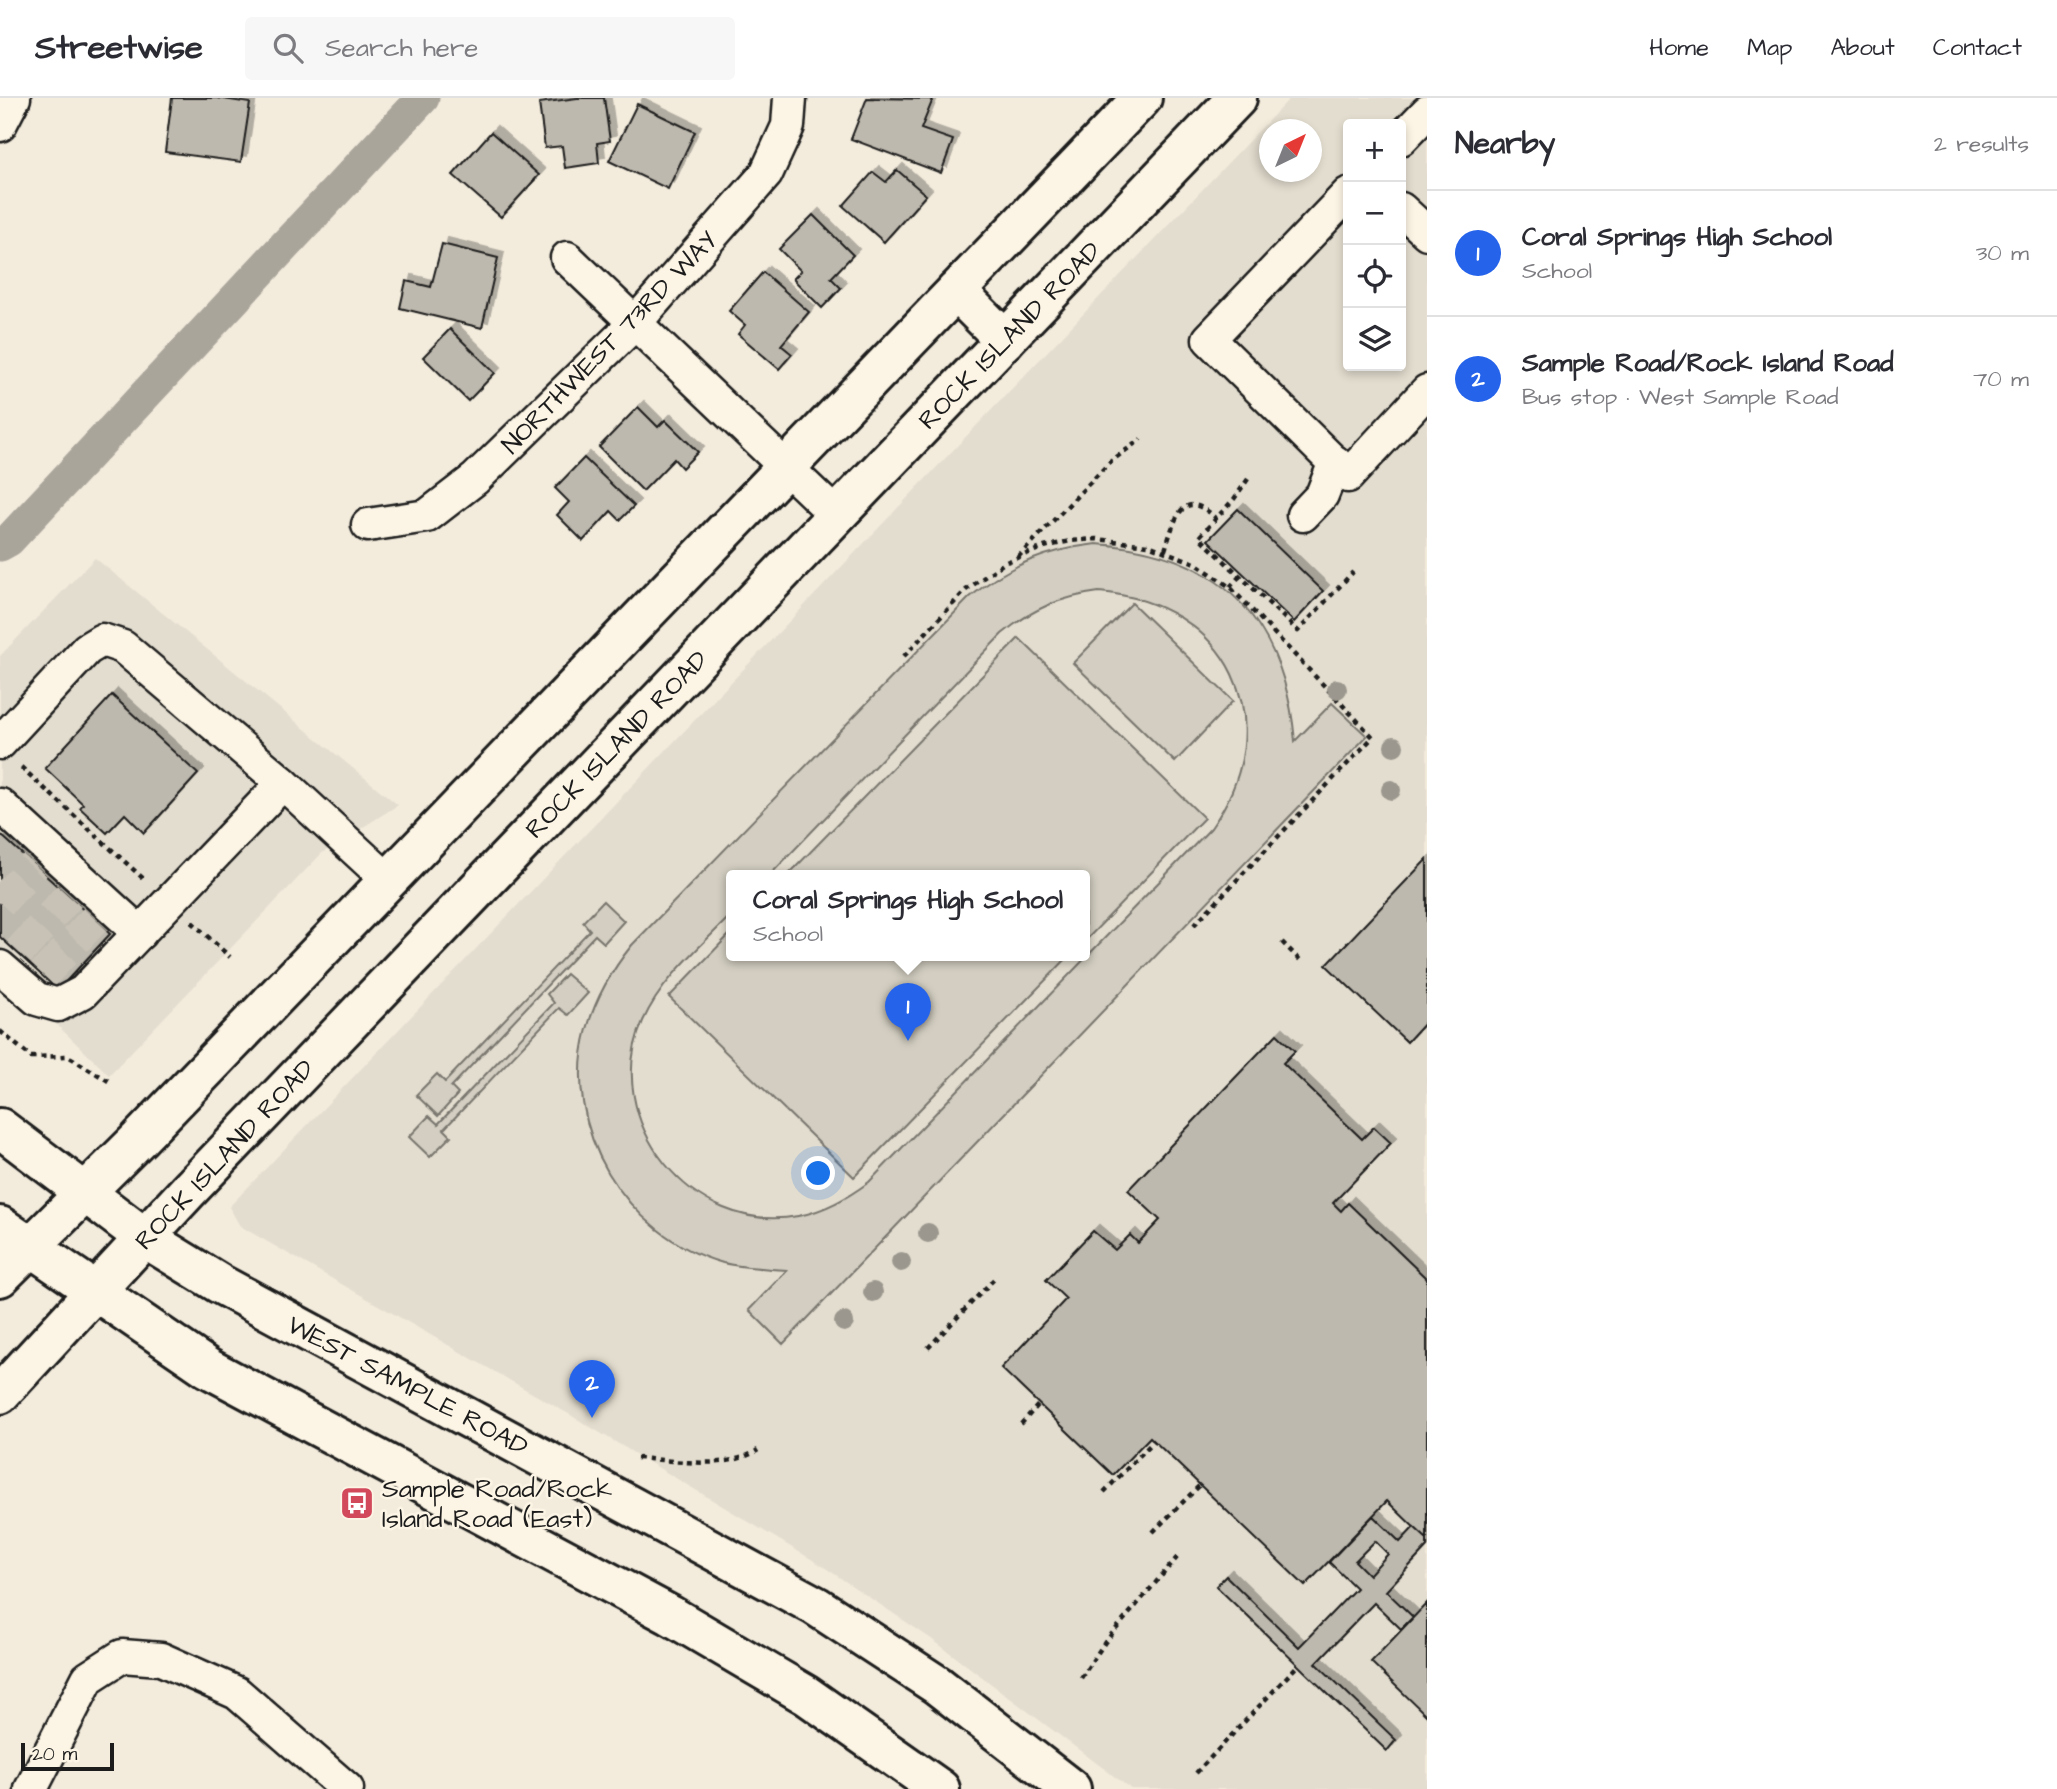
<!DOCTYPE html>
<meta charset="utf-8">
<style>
body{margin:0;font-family:"Architects Daughter",sans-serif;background:#f7f7f7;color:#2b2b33}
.controls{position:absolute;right:21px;top:21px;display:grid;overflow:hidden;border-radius:7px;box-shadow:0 4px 10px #0003}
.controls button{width:63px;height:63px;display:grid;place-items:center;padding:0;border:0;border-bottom:2px solid #e1e1e2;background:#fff;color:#2b2b33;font:35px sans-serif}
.compass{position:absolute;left:1259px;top:21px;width:63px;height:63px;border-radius:50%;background:#fff;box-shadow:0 4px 10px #0003;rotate:43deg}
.scale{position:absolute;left:21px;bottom:18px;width:93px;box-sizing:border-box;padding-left:7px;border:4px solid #1c1c1c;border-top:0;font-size:19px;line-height:24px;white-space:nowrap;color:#1c1c1c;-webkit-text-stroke:5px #fcf5e5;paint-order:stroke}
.you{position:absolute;left:819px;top:1076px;width:24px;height:24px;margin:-18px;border:5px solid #fff;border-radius:50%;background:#1a73e8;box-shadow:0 0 0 10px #1a73e833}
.badge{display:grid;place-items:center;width:46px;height:46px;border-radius:50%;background:#2563eb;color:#fff;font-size:23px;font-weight:700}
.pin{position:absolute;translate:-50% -58px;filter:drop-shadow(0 2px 4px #0008)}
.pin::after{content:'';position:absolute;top:37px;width:24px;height:21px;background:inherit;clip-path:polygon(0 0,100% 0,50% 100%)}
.popup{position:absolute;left:726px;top:772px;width:364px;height:91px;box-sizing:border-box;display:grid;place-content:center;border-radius:7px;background:#fff;filter:drop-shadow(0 2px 5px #0005);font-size:23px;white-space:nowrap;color:#7c7c81}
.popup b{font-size:26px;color:#2b2b33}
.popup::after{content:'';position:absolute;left:50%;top:100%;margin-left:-14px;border:14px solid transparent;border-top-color:#fff}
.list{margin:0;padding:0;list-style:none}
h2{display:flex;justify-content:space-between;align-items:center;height:91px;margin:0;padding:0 28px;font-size:30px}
h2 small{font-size:23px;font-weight:400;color:#7c7c81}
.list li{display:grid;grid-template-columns:46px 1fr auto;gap:21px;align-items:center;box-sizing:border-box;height:126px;padding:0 28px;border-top:2px solid #e1e1e2}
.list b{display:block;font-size:26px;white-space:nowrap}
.list p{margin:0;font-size:23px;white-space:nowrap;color:#7c7c81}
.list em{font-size:23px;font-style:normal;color:#7c7c81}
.icon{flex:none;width:38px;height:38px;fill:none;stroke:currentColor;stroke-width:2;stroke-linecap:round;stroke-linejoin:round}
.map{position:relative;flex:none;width:1427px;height:1691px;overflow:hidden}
header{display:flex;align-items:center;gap:42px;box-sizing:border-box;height:98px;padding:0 35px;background:#fff;border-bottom:2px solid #e1e1e2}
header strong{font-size:33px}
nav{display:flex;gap:38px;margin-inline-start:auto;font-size:24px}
.search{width:490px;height:63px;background:#f7f7f7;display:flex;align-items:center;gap:18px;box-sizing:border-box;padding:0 24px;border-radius:7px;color:#7c7c81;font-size:26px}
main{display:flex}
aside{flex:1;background:#fff}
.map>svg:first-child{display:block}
.built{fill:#e3ddcf;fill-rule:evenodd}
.green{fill:#d3cec1;stroke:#78756e;stroke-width:2;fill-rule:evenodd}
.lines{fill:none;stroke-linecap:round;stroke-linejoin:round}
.canal{stroke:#aaa59b;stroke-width:33}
.building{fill:#beb9ae;stroke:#1c1c1c;stroke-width:2;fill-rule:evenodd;filter:url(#shadow)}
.minor-tunnel{stroke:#c8c2b6;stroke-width:32;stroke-dasharray:32 16;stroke-linecap:butt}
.minor-casing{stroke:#1c1c1c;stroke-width:37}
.major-casing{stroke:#1c1c1c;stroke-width:44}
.path{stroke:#1c1c1c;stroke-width:4.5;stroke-dasharray:5 5;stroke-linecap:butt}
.minor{stroke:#fcf5e5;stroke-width:32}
.major{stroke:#fcf5e5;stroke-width:38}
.tree{fill:#9b978e}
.labels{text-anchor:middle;stroke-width:5;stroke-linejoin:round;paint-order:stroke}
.street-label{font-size:26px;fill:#1c1c1c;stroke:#fcf5e5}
.poi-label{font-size:26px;fill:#1c1c1c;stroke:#fcf5e5;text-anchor:start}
</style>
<header>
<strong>Streetwise</strong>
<div class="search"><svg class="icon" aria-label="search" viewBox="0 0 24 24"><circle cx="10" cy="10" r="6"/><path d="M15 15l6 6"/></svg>Search here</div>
<nav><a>Home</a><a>Map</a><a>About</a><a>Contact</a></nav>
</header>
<main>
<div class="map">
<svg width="1427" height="1691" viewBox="0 0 1427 1691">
<defs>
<filter id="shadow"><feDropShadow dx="6" dy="-6" stdDeviation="0" flood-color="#0004"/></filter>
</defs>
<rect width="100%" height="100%" fill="#f3ecdd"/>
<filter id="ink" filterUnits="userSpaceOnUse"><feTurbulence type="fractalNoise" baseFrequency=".0143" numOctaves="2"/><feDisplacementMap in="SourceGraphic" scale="14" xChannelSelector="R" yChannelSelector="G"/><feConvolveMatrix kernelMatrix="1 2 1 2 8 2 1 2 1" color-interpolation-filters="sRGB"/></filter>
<g filter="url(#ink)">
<g class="built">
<path d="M1290 0H1427V1691H1131L933 1542 821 1467 567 1315 240 1128 229 1109ZM1348 26H1401V268H1348ZM1269 32H1311V74H1269ZM731 777H1085V857H731Z"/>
<polygon points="95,460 398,707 322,755 109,977 0,872 0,558"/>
</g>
<g class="green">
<path d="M1096 446C1220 454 1284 521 1295 643L1332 605 1367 638 783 1246 749 1212 787 1172C765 1170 744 1170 723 1165 626 1138 560 1030 587 931 596 899 611 873 632 847L970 499C1009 467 1046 452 1096 446ZM1099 494C1228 505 1287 623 1211 730L869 1084C847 1100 825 1113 798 1118 692 1138 599 1021 643 923 662 881 700 849 731 817V777H770L1002 536C1032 511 1060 499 1099 494Z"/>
<polygon points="1132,505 1233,603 1175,664 1073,565"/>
<polygon points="1019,540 1204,720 1085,843 1085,777 788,777"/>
<polygon points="603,803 624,823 604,845 595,837 451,989 458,996 438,1018 416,997 437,976 445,984 590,832 583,824"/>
<polygon points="731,835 731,857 1070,857 854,1079 669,899"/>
<polygon points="566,876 588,895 568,917 559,910 444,1031 451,1038 430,1059 409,1039 429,1018 438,1026 554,905 547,896"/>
</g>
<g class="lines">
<polyline class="canal" points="0,447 9,442 423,0"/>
</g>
<g class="building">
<polygon points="172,0 217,0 250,5 241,64 165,54"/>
<polygon points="577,0 604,0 610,43 597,45 599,65 565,70 562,48 545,50 539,5"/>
<polygon points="867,0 933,1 921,31 953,42 941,75 851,41"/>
<polygon points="637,6 695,34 668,91 609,63"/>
<polygon points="491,34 539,77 501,119 453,77"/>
<polygon points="897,72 926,97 884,144 843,108 873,74 886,84"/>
<polygon points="813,117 853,157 831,180 841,190 822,210 793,181 801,173 779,151"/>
<polygon points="442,146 498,160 482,230 400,210 406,183 431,189"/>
<polygon points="763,174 809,214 781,247 792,256 779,271 738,236 745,227 729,213"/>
<polygon points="450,231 495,275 468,303 423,259"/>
<polygon points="638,309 658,329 665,322 698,354 682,370 674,361 643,393 599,349"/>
<polygon points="584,360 634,408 620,422 611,413 583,443 557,417 569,404 555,390"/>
<polygon points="1238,411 1323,493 1294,524 1208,442"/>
<polygon points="112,597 198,676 144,735 125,716 107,735 80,710 83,706 45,670"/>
<polygon points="0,736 110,836 58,892 0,839"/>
<polygon points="1427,761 1427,922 1407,944 1326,867"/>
<polygon points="1277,936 1295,953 1283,965 1362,1041 1374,1029 1391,1045 1333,1105 1341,1113 1348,1105 1427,1181 1427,1442 1387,1403 1305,1488 1150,1339 1113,1377 1001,1270 1066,1201 1046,1182 1093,1133 1115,1152 1130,1137 1138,1145 1160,1122 1128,1092"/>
<path d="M1373 1418 1400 1444 1414 1429 1427 1441V1449L1386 1493 1413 1519 1401 1531 1374 1505 1316 1565 1396 1642 1387 1653 1216 1488 1226 1478 1299 1549 1356 1490 1329 1464ZM1375 1443 1388 1456 1369 1477 1355 1463Z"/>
<polygon points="1427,1505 1427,1618 1371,1564"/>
</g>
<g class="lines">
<g class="minor-tunnel">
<polyline points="0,805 35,767"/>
<polyline points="19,854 69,798"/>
<polyline points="43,877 95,821"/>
</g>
<g class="minor-casing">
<g id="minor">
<polyline points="0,27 14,0"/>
<polyline points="1401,41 1427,14"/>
<polyline points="1348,96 1209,241 1348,378 1427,293"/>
<polyline points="1401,111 1427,135"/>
<polyline points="567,160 835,416"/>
<polyline points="1303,417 1322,397 1335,364"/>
<polyline points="368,427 427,418 475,381 635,225 766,76 788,28 790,0"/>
<polyline points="0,645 87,551 102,542 123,549 283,685 388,782"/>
<polyline points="0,707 140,835"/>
<polyline points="0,869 37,901 58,907 83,894 283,685"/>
<polyline points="31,1691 88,1580 122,1558 161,1561 237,1595 347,1691"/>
</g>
</g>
<g class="major-casing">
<g id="major">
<polyline points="956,193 1005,242"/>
<polyline points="0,1030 145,1140 220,1186 816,1508 937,1587 1071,1691"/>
<polyline points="0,1128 208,1270 670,1517 806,1597 940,1691"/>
<polyline points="0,1179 139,1041 1142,0"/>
<polyline points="0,1296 187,1094 1237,0"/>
</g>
</g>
<g class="path">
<polyline points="1248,381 1234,401 1199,439 1298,533 1353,474"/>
<path d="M1165 452C1175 422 1181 388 1216 420"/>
<polyline points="1018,459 1110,364 1141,341"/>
<polyline points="1230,489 1240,478"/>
<polyline points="904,558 966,492 1004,465 1044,449 1070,443 1096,441 1148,447 1195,465 1230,489 1373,639 1194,827"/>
<polyline points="21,669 146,783"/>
<polyline points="192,824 230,859"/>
<polyline points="1282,844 1300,862"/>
<polyline points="0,933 31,959 68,958 110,984"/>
<polyline points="928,1250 996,1179"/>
<polyline points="1021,1326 1039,1306"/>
<path d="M637 1360C674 1362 725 1373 758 1352"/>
<polyline points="1104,1394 1154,1343"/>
<polyline points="1153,1434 1200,1387"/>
<polyline points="1081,1580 1105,1544 1180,1456"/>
<polyline points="1196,1675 1298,1567"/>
</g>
<use href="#minor" class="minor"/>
<use href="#major" class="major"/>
</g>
<g class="tree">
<circle cx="1337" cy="591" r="10"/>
<circle cx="1394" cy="648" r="10"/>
<circle cx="1391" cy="692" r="10"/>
<circle cx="928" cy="1135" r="10"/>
<circle cx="901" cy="1164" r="10"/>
<circle cx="873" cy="1194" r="10"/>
<circle cx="844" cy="1224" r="10"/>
</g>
</g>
<defs>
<g id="bus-square" transform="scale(1.75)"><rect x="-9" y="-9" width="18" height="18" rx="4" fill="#d1495b" stroke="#fcf5e5"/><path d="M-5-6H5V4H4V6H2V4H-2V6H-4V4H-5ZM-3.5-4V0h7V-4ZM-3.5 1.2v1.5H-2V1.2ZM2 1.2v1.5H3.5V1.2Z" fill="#fff"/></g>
</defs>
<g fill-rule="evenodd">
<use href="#bus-square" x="357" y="1405"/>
</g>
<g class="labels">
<g class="street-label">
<text transform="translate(1009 237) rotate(-46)" y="9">ROCK ISLAND ROAD</text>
<text transform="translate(609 244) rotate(-46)" y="9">NORTHWEST 73RD WAY</text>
<text transform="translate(616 646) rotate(-46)" y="9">ROCK ISLAND ROAD</text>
<text transform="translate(224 1056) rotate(-47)" y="9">ROCK ISLAND ROAD</text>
<text transform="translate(408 1287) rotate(28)" y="9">WEST SAMPLE ROAD</text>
</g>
<g class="poi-label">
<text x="382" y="1399">Sample Road/Rock<tspan x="382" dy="30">Island Road (East)</tspan></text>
</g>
</g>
</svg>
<div class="controls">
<button>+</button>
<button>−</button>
<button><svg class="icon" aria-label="locate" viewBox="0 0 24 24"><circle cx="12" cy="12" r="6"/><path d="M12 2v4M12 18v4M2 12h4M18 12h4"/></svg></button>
<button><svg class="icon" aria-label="layers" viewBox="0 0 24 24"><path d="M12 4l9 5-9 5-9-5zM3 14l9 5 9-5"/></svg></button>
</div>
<svg class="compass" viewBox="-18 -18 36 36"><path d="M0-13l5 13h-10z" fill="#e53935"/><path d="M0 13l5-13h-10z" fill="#7c7c81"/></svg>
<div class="scale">20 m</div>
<div class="you"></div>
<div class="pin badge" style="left:908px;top:943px">1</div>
<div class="popup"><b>Coral Springs High School</b>School</div>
<div class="pin badge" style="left:592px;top:1320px">2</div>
</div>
<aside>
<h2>Nearby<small>2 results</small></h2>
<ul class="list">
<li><span class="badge">1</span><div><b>Coral Springs High School</b><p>School</p></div><em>30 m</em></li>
<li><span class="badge">2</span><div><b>Sample Road/Rock Island Road</b><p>Bus stop · West Sample Road</p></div><em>70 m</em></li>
</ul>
</aside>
</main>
